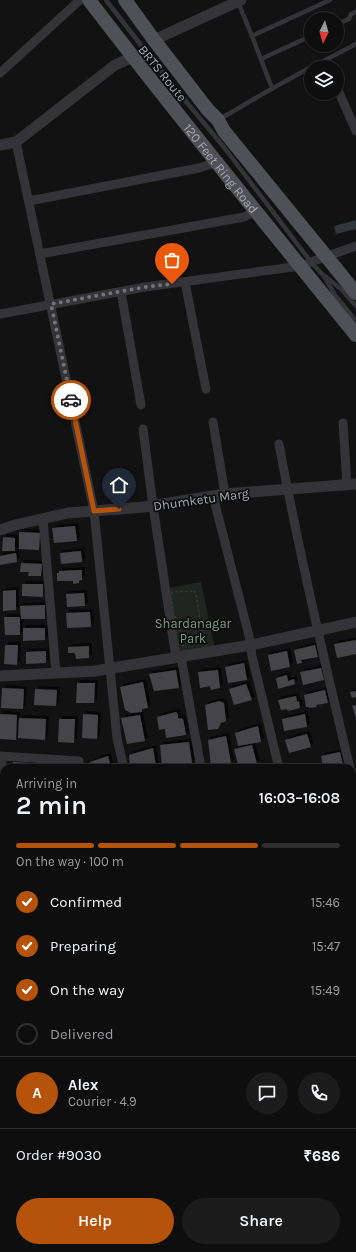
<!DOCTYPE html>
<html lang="en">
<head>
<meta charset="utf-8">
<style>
	body { margin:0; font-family:Karla,sans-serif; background:#1c1c1c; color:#f1f3f6; height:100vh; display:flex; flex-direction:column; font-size:15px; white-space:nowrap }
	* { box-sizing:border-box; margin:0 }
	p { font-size:13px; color:#9b9c9e }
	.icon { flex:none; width:22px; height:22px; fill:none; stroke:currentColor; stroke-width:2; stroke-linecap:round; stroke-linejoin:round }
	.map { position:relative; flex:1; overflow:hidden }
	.side { position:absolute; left:0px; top:764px; width:356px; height:488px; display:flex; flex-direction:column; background:#0e0e0e; border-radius:12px 12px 0 0; box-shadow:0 1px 3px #0004,0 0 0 1px #2e2e2e }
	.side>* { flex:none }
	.needle { width:26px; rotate:185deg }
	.buttons { position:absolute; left:304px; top:12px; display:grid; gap:8px }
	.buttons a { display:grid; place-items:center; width:40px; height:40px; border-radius:50%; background:#0e0e0e; box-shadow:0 1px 3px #0004,0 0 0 1px #2e2e2e; font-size:20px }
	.pin { position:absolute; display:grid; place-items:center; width:34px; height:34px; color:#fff; margin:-41px -17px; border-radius:50% 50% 50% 0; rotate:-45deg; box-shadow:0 0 4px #0007 }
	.pin .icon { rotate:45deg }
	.courier { position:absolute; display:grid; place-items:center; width:40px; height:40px; margin:-20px; border:3px solid #b45309; border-radius:50%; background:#fff; color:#222; box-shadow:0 1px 5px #0007 }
	.headline em { font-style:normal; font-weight:600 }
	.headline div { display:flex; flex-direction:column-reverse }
	.headline { display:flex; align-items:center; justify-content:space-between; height:68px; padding:0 16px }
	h1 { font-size:26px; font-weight:600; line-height:30px }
	.bar { display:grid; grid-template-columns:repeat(4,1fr); gap:6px 4px; align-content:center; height:48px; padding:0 16px }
	.bar i { height:5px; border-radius:3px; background:#2e2e2e }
	.bar .current { background:#b45309 }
	.bar p { grid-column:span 4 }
	.line { display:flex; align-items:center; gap:10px; padding:0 16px; border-top:1px solid #2e2e2e }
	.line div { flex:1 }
	.round { display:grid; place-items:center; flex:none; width:42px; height:42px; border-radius:21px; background:#1c1c1c }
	ol { padding:0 16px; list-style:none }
	li { display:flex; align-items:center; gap:12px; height:44px }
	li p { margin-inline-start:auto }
	li .icon { padding:4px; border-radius:50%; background:#b45309; color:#fff; stroke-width:4 }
	li:last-child { color:#9b9c9e }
	li i { width:22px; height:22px; border:2px solid #2e2e2e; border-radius:50% }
	.primary-button { display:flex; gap:8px; margin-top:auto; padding:8px 16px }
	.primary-button a { flex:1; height:46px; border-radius:24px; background:#b45309; color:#fff; font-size:16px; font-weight:600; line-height:46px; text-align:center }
	.primary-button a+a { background:#1c1c1c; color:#f1f3f6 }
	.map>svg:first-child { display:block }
	.built { fill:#1e1e20 }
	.green { fill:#1f2620 }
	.water { fill:#2f363c }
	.building { fill:#444548; filter:url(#shadow) }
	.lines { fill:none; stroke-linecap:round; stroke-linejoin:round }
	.path { stroke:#3a3b3f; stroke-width:1.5; stroke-dasharray:2 3; stroke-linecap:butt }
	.service { stroke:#343438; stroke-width:4.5 }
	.minor { stroke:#343438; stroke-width:9 }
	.tertiary { stroke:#343438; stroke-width:11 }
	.primary { stroke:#505157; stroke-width:14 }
	.rail { stroke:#4d4e53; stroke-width:3; stroke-dasharray:5 4; stroke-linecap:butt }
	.done { stroke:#72747a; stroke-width:4; stroke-dasharray:0 7.2 }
	.route { stroke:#b45309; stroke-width:5 }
	.labels { text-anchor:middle; stroke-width:3.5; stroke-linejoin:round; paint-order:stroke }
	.street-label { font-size:13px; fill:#a5a9b2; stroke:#0d0d0e }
	.park-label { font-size:13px; fill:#7e9b81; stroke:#0d0d0e }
</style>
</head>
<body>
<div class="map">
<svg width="356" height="1252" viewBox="0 0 356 1252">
	<defs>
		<filter id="shadow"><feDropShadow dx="3" dy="-3" stdDeviation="0" flood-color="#0009"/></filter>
	</defs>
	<rect width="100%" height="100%" fill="#121213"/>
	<polygon class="built" points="352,1062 356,1065 356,1128 352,1129"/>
	<g class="green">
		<polygon points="201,582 215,649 180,655 168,588"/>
		<rect x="0" y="915" width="4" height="107"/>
	</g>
	<polygon class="water" points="356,220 356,229 336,234 334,226"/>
	<g class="building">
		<polygon points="75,526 77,541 54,543 52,528"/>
		<polygon points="19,532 40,533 39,550 19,549"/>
		<polygon points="3,537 15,538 15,551 2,551"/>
		<polygon points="81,551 82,562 61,564 60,553"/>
		<polygon points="16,553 17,562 0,565 0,556"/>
		<polygon points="21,563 42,564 41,576 28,576 29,572 20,572"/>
		<polygon points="82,570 82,580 79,581 79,583 73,584 73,581 57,581 57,573 59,573 59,571"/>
		<polygon points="22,584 43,584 43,597 22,596"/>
		<polygon points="16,590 16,610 3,611 3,591"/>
		<polygon points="84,593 85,606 67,607 66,594"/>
		<polygon points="45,605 45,619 21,619 20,606"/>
		<polygon points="90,612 91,627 67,628 66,613"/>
		<polygon points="4,617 20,617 20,635 5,635"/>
		<polygon points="23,628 45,628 45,640 23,641"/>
		<polygon points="356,640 356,654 337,658 334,644"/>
		<polygon points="5,645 18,645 17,665 4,664"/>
		<polygon points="315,645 318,657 301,660 302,663 297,664 294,650"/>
		<polygon points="89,646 89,658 76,659 75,653 68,653 68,647"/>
		<polygon points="46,651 46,663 26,664 26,652"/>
		<polygon points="287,651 290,667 271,671 268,655"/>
		<polygon points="244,663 247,680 228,683 225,667"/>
		<polygon points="321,668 324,680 303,685 300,672"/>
		<polygon points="176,670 179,688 154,691 149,674"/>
		<polygon points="218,670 220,688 211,690 210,686 200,688 198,672"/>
		<polygon points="287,675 288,681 294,679 295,684 278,689 276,678"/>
		<polygon points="143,682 148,708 142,709 142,712 131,713 125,710 120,687"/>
		<polygon points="77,683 95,683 94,703 76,703"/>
		<polygon points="246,684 252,700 234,705 229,689"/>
		<polygon points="2,688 24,689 23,709 1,708"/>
		<polygon points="35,689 57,690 56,706 34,705"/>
		<polygon points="325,690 328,703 316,705 317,707 309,708 309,707 306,707 304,695"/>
		<polygon points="356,691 356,697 352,698 350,692"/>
		<polygon points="296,696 297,702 299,701 300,708 288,711 287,709 281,710 278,700"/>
		<polygon points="219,701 224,703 226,721 221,723 218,729 208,730 205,705"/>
		<polygon points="356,705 356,718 352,706"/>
		<polygon points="176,712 178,714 178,718 183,719 186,735 166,738 165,729 159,730 157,717"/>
		<polygon points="0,714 17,715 16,740 0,739"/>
		<polygon points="83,714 98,715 97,739 82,738"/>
		<polygon points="305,714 307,727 284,731 282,719"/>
		<polygon points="140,715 145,741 127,744 121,718"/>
		<polygon points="19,718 46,719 45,740 18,738"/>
		<polygon points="59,719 75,719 74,743 58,742"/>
		<polygon points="258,726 261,742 238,746 235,733"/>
		<polygon points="307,734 311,747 289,753 285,740"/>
		<polygon points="226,736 231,763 211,766 208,740"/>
		<polygon points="189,742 192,763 178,767 175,764 162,767 160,745"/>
		<polygon points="252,745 257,764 239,768 234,749"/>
		<polygon points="153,748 156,767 130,768 129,755"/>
		<polygon points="340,752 343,765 331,768 323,768 321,756"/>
		<polygon points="108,756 111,768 92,768 90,762"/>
		<polygon points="13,762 30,763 30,768 13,768"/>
		<rect x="61" y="764" width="17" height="4"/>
		<polygon points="356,862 356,876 352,878 352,864"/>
		<polygon points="356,887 356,899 352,888"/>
		<polygon points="0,1019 4,1019 4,1035 0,1034"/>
		<polygon points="352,1032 356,1035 355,1050 352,1050"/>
		<polygon points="0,1082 4,1083 4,1099 0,1098"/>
		<polygon points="356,1131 356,1162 352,1164 352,1132"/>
		<polygon points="0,1158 4,1159 4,1185 0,1185"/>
		<rect x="0" y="1191" width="4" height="15"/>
		<rect x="0" y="1214" width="4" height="16"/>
		<polygon points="298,1248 315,1248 315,1251 298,1252"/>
		<polygon points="331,1248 347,1248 348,1250 332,1252"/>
	</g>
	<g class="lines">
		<g class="path">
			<polygon points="194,591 196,593 201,627 206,646 205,648 184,651 178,620 174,615 171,598 172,592"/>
			<polyline points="0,955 4,957"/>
			<polyline points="0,983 4,983"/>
			<polyline points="0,1014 4,1014"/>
		</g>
		<g class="service">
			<polyline points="106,0 168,80 223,146 311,262 324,276 335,295 356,321"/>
			<polyline points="238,2 252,36 272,88"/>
			<polyline points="337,24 349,19 351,14 356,12"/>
			<polyline points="252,36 330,0"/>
			<polyline points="261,59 311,36"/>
			<polyline points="312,67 356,44"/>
			<polyline points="220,119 266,92 311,67"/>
			<polyline points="326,277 341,289 356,306"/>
		</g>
		<g class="minor">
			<polyline points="0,73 80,0"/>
			<polyline points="337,88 356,131"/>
			<polyline points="16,142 94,511 117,738 124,768"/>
			<polyline points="29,201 199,168 217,162"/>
			<polyline points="40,254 244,217 256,211"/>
			<polyline points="185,282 206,389"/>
			<polyline points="121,292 141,405"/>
			<polyline points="0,314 145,287 293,267 300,267 311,262 356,246"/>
			<polyline points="213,422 225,494"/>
			<polyline points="343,423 347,485"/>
			<polyline points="143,429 153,506 176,658"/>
			<path d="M279,444C299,553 324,660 350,768"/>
			<polyline points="213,496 249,636 252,656 279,768"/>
			<polyline points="43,519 56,673"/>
			<polyline points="181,657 201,768"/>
			<polyline points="0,756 79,761"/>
			<polyline points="352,776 356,792"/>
			<polyline points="0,808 2,756"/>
			<polyline points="0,847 4,847"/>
			<polyline points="352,906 356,916"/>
			<polyline points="0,1052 4,1052"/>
			<polyline points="352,1191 356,1190"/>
			<polyline points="0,1242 4,1241"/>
			<polyline points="143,1252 157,1248"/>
		</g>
		<g class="tertiary">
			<polyline points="154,40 241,0"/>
			<polyline points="0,145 16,142 115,65 133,57"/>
			<polyline points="0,530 15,525 68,513 144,507 225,494 356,484"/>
			<polyline points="0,676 95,671 251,645 356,622"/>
			<polyline points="352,832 356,830"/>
			<polyline points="0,907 4,907"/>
			<polyline points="352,963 356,961"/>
			<polyline points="352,1015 356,1018"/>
			<polyline points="352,1138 356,1137"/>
			<polyline points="0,1144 4,1144"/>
		</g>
		<g class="primary">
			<path id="s1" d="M89,0C176,114 266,224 356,335"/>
			<polyline points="125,0 154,40 208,110 218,120 224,131 356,293"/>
		</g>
		<g class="rail">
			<polyline points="352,1146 356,1145"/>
			<polyline points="352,1154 356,1153"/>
			<polyline points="352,1173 356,1172"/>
			<polyline points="0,1252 13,1248"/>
			<polyline points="24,1252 36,1248"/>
			<polyline points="83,1252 96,1248"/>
		</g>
	</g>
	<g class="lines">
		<polyline class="done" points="71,400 51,304 145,287 172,284"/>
		<polyline class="route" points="71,400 94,511 119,509"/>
	</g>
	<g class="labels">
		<g class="street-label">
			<text transform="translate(163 73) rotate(51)" y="5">BRTS Route</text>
			<text dy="5" stroke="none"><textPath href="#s1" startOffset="214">120 Feet Ring Road</textPath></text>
			<text transform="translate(201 499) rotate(-8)" y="5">Dhumketu Marg</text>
		</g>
		<g class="park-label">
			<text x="193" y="628">Shardanagar<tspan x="193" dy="15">Park</tspan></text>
		</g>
	</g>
</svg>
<div class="buttons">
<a><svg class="needle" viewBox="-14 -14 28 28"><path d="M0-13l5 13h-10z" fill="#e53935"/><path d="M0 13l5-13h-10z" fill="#9b9c9e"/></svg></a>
<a><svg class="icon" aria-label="layers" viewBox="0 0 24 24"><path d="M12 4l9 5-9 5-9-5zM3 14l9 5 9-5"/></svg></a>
</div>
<div class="pin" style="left:172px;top:284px;background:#ea580c"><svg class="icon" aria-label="bag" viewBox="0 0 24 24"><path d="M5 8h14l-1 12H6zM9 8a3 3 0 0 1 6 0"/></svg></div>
<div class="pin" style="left:119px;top:509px;background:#1f2937"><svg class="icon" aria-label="home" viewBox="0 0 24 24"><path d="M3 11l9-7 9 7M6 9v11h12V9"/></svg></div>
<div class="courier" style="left:71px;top:400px"><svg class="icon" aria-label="car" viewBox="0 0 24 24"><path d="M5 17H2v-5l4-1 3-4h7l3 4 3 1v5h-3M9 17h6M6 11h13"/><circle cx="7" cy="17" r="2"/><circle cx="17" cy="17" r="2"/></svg></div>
<section class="side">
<div class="headline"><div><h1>2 min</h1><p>Arriving in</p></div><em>16:03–16:08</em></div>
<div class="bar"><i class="current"></i><i class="current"></i><i class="current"></i><i></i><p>On the way · 100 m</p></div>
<ol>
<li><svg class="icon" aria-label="check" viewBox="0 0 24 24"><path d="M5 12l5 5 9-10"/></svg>Confirmed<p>15:46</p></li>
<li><svg class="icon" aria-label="check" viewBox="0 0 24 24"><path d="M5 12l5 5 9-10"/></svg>Preparing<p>15:47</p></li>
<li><svg class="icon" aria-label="check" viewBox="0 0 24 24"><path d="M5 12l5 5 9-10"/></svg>On the way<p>15:49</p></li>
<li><i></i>Delivered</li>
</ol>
<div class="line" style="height:72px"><b class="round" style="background:#b45309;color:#fff">A</b><div><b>Alex</b><p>Courier · 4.9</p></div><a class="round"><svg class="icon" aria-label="chat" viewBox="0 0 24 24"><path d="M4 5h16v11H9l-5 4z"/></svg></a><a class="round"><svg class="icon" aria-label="phone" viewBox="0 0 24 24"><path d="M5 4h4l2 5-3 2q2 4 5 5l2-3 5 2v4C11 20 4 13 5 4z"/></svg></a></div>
<div class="line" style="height:52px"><div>Order #9030</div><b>₹686</b></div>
<div class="primary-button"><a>Help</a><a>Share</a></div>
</section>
</div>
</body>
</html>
